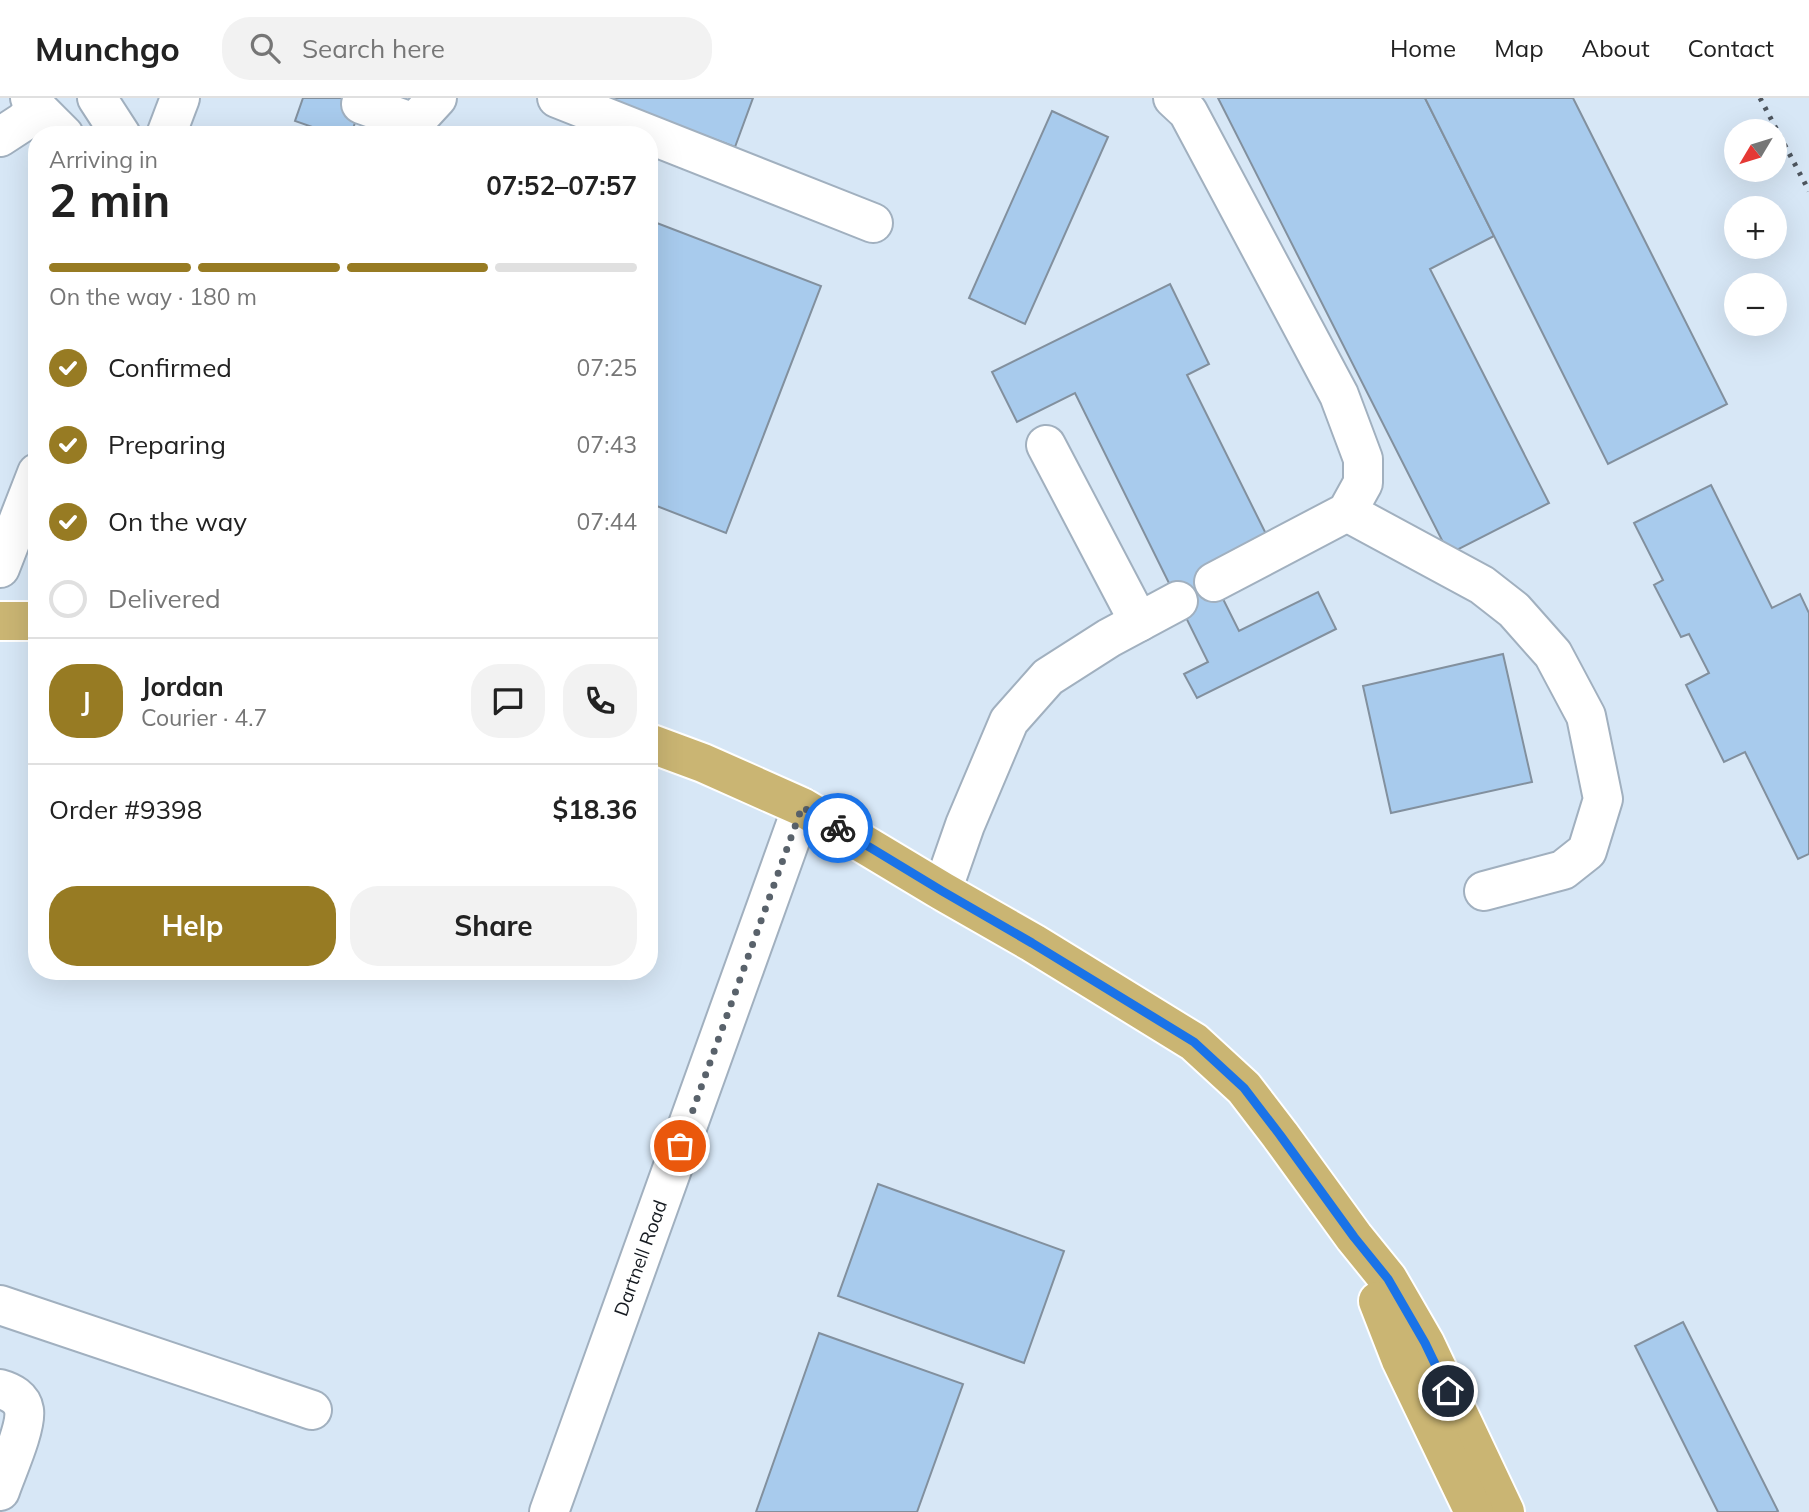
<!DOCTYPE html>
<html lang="en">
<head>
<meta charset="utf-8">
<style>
	body { margin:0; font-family:Mulish,sans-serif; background:#f2f2f2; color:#222; height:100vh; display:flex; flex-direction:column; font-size:26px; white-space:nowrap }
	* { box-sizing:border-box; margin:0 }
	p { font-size:23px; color:#767676 }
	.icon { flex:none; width:38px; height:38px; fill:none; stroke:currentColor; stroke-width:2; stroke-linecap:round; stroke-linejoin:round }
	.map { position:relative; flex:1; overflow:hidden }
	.details { position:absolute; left:28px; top:28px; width:630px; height:854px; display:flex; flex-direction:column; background:#fff; border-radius:28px; box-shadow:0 7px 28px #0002 }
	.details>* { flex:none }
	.needle { width:46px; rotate:232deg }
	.tools { position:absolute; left:1724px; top:21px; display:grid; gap:14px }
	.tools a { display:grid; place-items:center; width:63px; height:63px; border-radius:50%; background:#fff; box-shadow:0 7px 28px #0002; font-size:35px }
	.pin { position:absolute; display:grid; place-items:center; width:60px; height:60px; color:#fff; margin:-30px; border:4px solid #fff; border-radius:50%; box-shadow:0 2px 7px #0007 }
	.courier { position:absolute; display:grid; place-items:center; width:70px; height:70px; margin:-35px; border:5px solid #1a73e8; border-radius:50%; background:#fff; color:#222; box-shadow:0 2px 9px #0007 }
	.summary em { font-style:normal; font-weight:700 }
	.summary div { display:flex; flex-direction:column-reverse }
	.summary { display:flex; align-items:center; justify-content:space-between; height:119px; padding:0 21px }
	h1 { font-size:46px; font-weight:700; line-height:52px }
	.bar { display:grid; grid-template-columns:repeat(4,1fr); gap:10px 7px; align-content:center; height:84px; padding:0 21px }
	.bar i { height:9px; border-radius:5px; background:#e0e0e0 }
	.bar .on { background:#977b23 }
	.bar p { grid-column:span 4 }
	.line { display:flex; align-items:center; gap:18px; padding:0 21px; border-top:2px solid #e0e0e0 }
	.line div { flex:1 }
	.round { display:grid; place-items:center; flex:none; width:74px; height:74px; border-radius:28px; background:#f2f2f2 }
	ol { padding:0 21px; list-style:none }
	li { display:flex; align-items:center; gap:21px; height:77px }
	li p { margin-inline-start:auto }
	li .icon { padding:7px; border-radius:50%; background:#977b23; color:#fff; stroke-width:4 }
	li:last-child { color:#767676 }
	li i { width:38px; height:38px; border:4px solid #e0e0e0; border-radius:50% }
	.primary-button { display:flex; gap:14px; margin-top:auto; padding:14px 21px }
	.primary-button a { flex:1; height:80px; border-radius:28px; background:#977b23; color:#fff; font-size:28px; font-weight:700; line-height:80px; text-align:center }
	.primary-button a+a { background:#f2f2f2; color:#222 }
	header { display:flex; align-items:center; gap:42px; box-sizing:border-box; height:98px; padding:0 35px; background:#fff; border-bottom:2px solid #e0e0e0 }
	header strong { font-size:33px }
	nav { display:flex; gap:38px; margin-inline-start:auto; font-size:24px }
	.search { width:490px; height:63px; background:#f2f2f2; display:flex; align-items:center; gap:18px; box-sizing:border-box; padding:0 24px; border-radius:28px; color:#767676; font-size:26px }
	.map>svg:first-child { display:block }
	.building { fill:#a8cbed; stroke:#82909e; stroke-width:2 }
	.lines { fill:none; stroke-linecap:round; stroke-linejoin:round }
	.minor-casing { stroke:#a1b0bf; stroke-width:42 }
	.major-casing { stroke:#fff; stroke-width:42 }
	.minor { stroke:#fff; stroke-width:38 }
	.major { stroke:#cab573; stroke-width:38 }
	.rail { stroke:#4e565f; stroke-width:5; stroke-dasharray:3.5 7; stroke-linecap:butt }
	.done { stroke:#59626b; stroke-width:7; stroke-dasharray:0 12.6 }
	.route { stroke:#1a73e8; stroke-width:9 }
	.labels { text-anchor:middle; stroke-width:6; stroke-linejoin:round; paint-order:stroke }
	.street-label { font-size:19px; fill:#151a20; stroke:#e9f3fc }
</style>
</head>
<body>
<header>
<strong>Munchgo</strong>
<div class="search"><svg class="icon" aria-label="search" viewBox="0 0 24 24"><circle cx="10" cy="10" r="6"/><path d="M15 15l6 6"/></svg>Search here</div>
<nav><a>Home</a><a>Map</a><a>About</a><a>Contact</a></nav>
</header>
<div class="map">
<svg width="1809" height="1414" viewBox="0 0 1809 1414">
	<rect width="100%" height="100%" fill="#d7e7f6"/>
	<g class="building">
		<polygon points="303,0 363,0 351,37 335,37 295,23"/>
		<polygon points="605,0 753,0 735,49"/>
		<polygon points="1218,0 1425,0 1494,138 1430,171 1549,405 1449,456"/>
		<polygon points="1425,0 1573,0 1727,306 1608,366"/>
		<polygon points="1052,13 1108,39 1025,226 969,200"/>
		<polygon points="649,122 821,188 726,435 649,405"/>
		<polygon points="1170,186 1209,266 1187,277 1273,450 1212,479 1239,533 1318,494 1336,531 1197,600 1184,576 1208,564 1075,295 1017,324 992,274"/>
		<polygon points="1711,387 1772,510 1800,496 1809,515 1809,756 1798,761 1745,654 1724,664 1686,587 1709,575 1689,536 1681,539 1654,487 1663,482 1634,425"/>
		<polygon points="1503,556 1532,684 1391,715 1363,588"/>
		<polygon points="878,1086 1064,1153 1024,1265 838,1198"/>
		<polygon points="1683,1224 1778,1413 1776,1414 1718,1414 1635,1248"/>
		<polygon points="819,1235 963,1286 917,1414 756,1414"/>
	</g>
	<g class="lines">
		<g class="minor-casing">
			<g id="minor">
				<polyline points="97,0 121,37"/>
				<polyline points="557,0 873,125"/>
				<polyline points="1173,0 1188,14 1339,297 1363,361 1363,385 1347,414 1214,484"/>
				<polyline points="361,6 414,25 410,37"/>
				<polyline points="37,10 64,37"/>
				<polyline points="414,25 437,0"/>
				<polyline points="166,37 180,0"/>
				<polyline points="0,39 23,24 37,10 30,0"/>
				<polyline points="1046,347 1139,524"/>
				<polyline points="1347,414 1482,487 1514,512 1553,556 1586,618 1603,701 1587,753 1563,772 1484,793"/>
				<polyline points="0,470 37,375"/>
				<polyline points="942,793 965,727 1009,623 1048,579 1109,540 1178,503"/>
				<polyline points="0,1207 312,1312"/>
				<path d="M0,1291C11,1294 22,1300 24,1312C27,1329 6,1375 0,1393"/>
				<path id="s1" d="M549,1414L802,709"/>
			</g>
		</g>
		<g class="major-casing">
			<g id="major">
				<polyline points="0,523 37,523"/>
				<polyline points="649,645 703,665 802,709 942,793 1033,845 1194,944 1244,990 1280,1037 1354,1139 1388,1181 1425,1245 1505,1414"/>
				<polyline points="1378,1203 1401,1262 1474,1414"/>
			</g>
		</g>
		<use href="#minor" class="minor"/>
		<use href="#major" class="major"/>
		<polyline class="rail" points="1760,0 1809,93"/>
	</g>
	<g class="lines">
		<polyline class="done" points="680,1048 802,709 838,730"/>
		<polyline class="route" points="838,730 942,793 1032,845 1194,944 1244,990 1280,1037 1354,1139 1388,1181 1425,1245 1448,1293"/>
	</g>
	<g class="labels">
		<g class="street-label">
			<text dy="7" stroke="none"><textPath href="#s1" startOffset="270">Dartnell Road</textPath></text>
		</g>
	</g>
</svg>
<div class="tools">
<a><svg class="needle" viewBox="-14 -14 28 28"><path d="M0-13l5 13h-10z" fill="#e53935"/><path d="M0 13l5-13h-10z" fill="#767676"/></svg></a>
<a>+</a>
<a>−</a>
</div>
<div class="pin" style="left:680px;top:1048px;background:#ea580c"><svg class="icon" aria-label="bag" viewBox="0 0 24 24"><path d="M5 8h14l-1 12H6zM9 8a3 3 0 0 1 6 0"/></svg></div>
<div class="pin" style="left:1448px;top:1293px;background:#1f2937"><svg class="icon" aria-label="home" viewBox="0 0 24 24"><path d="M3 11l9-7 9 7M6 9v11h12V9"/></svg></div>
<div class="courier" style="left:838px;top:730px"><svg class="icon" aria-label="bike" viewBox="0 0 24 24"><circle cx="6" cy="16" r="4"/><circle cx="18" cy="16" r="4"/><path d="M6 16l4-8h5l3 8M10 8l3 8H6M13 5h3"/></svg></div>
<section class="details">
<div class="summary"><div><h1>2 min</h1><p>Arriving in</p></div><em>07:52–07:57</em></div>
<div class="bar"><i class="on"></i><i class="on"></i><i class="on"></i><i></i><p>On the way · 180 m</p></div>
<ol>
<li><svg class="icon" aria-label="check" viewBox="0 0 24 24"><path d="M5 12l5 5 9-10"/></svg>Confirmed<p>07:25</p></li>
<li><svg class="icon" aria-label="check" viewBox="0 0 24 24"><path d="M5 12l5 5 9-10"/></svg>Preparing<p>07:43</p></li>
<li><svg class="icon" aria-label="check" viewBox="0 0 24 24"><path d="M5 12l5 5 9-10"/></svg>On the way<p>07:44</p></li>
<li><i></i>Delivered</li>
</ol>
<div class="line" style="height:126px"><b class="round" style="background:#977b23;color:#fff">J</b><div><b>Jordan</b><p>Courier · 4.7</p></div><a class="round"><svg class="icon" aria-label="chat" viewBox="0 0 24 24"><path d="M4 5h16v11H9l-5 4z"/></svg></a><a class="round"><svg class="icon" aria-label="phone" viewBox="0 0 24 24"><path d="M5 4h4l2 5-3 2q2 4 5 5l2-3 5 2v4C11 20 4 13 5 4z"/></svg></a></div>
<div class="line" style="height:91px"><div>Order #9398</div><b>$18.36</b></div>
<div class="primary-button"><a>Help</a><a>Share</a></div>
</section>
</div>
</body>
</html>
